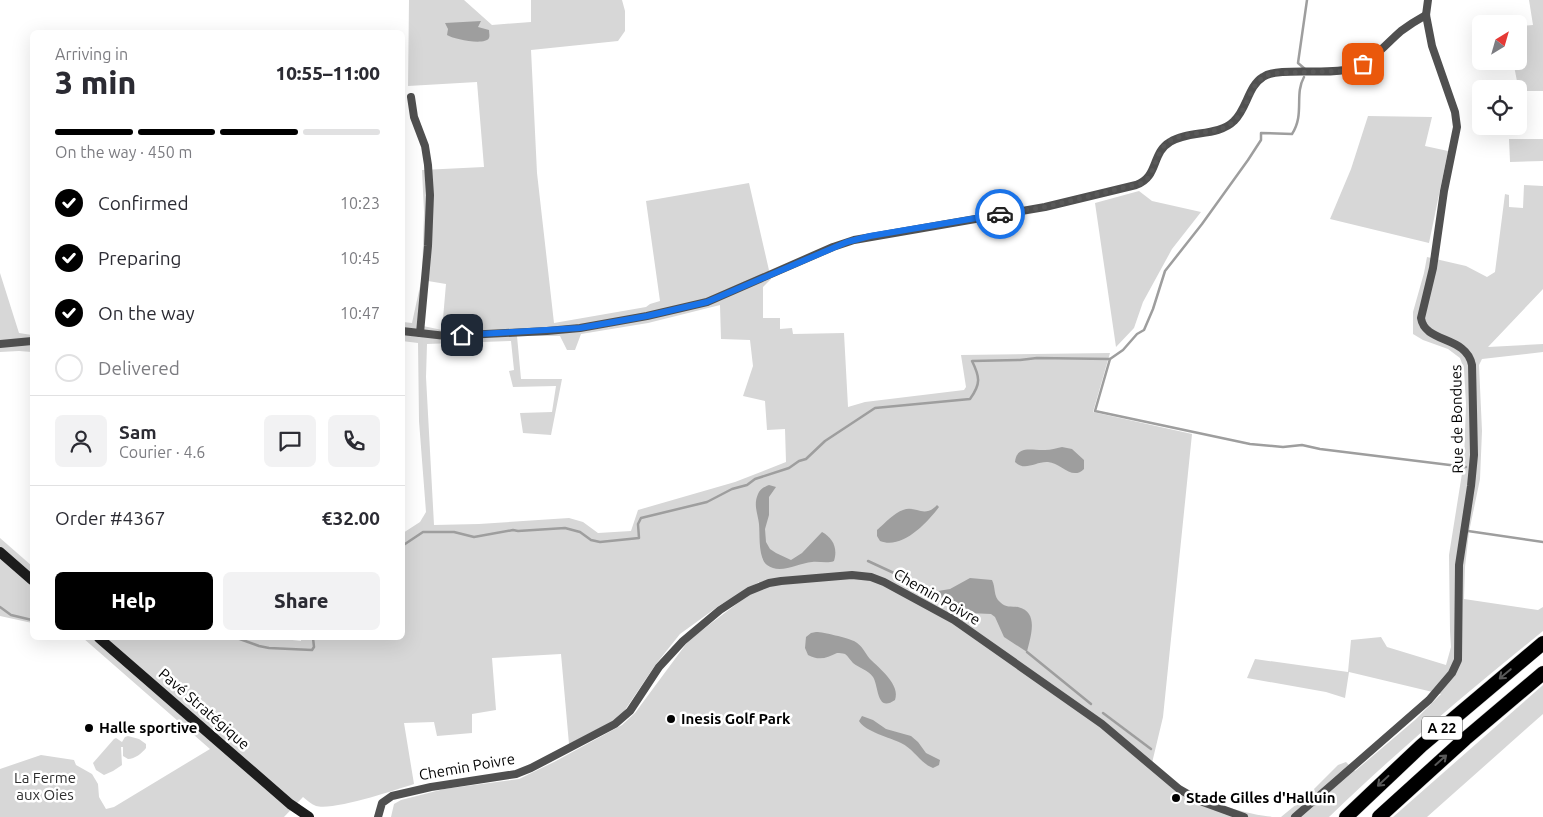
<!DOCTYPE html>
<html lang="en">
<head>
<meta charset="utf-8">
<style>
	body { margin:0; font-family:Ubuntu,sans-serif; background:#f2f2f3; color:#2b2b33; height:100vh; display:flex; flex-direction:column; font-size:19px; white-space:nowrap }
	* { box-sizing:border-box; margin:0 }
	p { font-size:16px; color:#7c7c81 }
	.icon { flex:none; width:28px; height:28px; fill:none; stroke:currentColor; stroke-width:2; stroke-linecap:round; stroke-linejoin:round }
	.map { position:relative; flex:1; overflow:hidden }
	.drawer { position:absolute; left:30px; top:30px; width:375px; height:610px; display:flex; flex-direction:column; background:#fff; border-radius:8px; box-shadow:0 5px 20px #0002 }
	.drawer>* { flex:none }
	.needle { width:32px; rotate:37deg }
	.buttons { position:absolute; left:1472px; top:15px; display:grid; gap:10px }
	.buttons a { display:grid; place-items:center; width:55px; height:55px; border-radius:8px; background:#fff; box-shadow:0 5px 20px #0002; font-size:25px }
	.pin { position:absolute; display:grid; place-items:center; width:42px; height:42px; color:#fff; margin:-21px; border-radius:10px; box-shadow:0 2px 8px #0006 }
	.courier { position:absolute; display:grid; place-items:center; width:50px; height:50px; margin:-25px; border:4px solid #1a73e8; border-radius:50%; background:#fff; color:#222; box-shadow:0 1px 6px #0007 }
	.summary em { font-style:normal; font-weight:800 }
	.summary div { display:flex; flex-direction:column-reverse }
	.summary { display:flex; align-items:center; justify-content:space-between; height:85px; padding:0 25px }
	h1 { font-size:32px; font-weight:800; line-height:38px }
	.bar { display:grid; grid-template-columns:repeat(4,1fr); gap:8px 5px; align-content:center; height:60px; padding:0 25px }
	.bar i { height:6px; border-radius:4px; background:#e1e1e2 }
	.bar .active { background:#000 }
	.bar p { grid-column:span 4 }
	.line { display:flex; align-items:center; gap:12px; padding:0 25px; border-top:1px solid #e1e1e2 }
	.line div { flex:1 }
	.round { display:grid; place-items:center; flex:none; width:52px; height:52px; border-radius:8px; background:#f2f2f3 }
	ol { padding:0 25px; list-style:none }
	li { display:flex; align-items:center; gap:15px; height:55px }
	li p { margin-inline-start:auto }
	li .icon { padding:5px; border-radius:50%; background:#000; color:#fff; stroke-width:4 }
	li:last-child { color:#7c7c81 }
	li i { width:28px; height:28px; border:2px solid #e1e1e2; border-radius:50% }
	.cta { display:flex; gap:10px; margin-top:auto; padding:10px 25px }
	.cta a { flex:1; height:58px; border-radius:8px; background:#000; color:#fff; font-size:20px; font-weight:800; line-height:58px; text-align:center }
	.cta a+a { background:#f2f2f3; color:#2b2b33 }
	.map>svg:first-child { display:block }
	.green { fill:#d7d7d7; fill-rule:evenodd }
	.water { fill:#9e9e9e }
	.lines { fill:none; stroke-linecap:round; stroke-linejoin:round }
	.stream { stroke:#9e9e9e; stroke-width:2.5 }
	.highway-casing { stroke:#dbdbdb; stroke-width:15 }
	.street { stroke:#505050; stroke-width:8 }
	.secondary { stroke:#1d1d1d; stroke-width:10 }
	.highway { stroke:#000; stroke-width:14 }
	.oneway { stroke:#595959 }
	.done { stroke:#595959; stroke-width:5; stroke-dasharray:0 9 }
	.route { stroke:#1a73e8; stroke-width:6 }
	.poi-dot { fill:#000; stroke:#fff; stroke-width:2 }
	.labels { text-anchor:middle; stroke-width:5; stroke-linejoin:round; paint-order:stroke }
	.shield { fill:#fff; stroke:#4c4c4c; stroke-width:1 }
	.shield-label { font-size:14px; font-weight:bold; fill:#000 }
	.street-label { font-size:15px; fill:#000; stroke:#fff }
	.poi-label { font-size:15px; font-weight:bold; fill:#000; stroke:#fff; text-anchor:start }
	.park-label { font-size:15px; fill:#2e2e2e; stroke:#fff }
</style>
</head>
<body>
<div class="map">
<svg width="1543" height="817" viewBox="0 0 1543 817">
	<rect width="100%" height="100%" fill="#fff"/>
	<g class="green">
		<path d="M409,0H464L492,25L531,22V0H622L625,11V31L618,41L531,50L537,173L554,323L646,307L650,304L660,301L646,201L749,183L771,279L763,287V318H780V329L792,328L793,334L844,333L848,407L865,402L964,390L966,387L961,355L1110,353L1093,412L1192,434L1163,717L1152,763C1164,773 1176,783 1189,791C1209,803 1252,816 1275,817H391L394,804L401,800L444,789L519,779L554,762L622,725L635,713L689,640L759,587V582L720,605L680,634L656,664L623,713L615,720L569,744L561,654L492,658L496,710L472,714V733L437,736L434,722L404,723L414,784C395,790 333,811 316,806C311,804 307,800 303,797L284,817H0V769L41,755L74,760L76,765L92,774L98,784L99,797L106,809L114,807L210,749L83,638H275L301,641V638H402L403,533L420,522L426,512L419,421L418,343L402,341L403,322L412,323L422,277L424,212L422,170L484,167L477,82L408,86ZM428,281L446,284L442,330L423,326ZM720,305L721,339L750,340L753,366L743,396L765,401L767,430L785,429L786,462L735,482L638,510L631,531L598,533L583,522L569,518L479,524L434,525L426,377L427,344L511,341L514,370L509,371L513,387L556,386L552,412L520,413L523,433L551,435L562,379H521L517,336H560L567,350H575L581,334L648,323Z"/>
		<polygon points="1529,0 1543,0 1543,91 1519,91 1513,61 1519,61 1519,26 1533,25"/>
		<polygon points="1368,116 1432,117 1425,146 1448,151 1429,243 1330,219 1351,169"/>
		<polygon points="1509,139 1543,139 1543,161 1510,162"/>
		<path d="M1524,185L1543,186V289L1488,347L1543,344V352L1482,359L1479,365L1482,431L1480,479L1469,532L1465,567L1464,599L1538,610L1543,607V631C1469,691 1397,751 1329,817H1281L1310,793L1338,765L1346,762L1355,771L1415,720L1441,694L1349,672L1345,698L1326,692L1247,678L1255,659L1348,672L1351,640L1381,637L1387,647L1446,665L1451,647L1450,631L1449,555L1464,461L1466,404L1464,369L1460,358L1448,349L1423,340L1413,334V312L1424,273L1427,257L1466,266L1487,277L1495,272L1505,194L1509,195V207L1523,208Z"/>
		<polygon points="1139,191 1152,201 1201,212 1172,249 1143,302 1134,328 1116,347 1095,203"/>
		<polygon points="0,273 19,333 32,335 32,352 19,351 0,352"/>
		<polygon points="0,538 32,566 32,623 0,616"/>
		<polygon points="1543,685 1543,714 1427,817 1393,817"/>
		<path d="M128,736L139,739L146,744V748C142,753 135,759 128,759L123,756V747H121L122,765L113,771L104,775L96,770L93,763L114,739L116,738L122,742L125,737Z"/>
	</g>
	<g class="water">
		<path d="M481,21L478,27L489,30C489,33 490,36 489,38C485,46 453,39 447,35L448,29L445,23Z"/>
		<path d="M1062,447L1072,449L1084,460V469C1072,481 1061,463 1048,462C1036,461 1025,472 1015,462C1017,444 1033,451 1045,450C1051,450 1056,448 1062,447Z"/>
		<path d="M769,485L776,487L769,497V515L765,529L766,542L770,549L776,553L791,560L802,553L822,532C833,538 838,548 834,561C827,564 819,561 812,562C798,563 780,575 767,565C758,558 760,535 759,524C758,514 753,505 758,494C760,489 764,487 769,485Z"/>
		<path d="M937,505L939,507C927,523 902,550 880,541L877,536V530C884,524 895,512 903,510C916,505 924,519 937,505Z"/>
		<path d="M970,578L992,580C996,588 993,596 1000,602C1006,608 1011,606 1018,607C1040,612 1030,638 1027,652L1004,637L995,617L991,614L969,613L959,609L936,594L938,591L950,589Z"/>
		<path d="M816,632C824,632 847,638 854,641C862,645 865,653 870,659C879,668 901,685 895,700C876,713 879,686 873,677C868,670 859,668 853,663C850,660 848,656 845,654C842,653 840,653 837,653C827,658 819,661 808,655L805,648L806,637L811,633Z"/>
		<path d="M862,716L873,720L886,729L911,736L918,742L926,753L940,760L939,765L933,768C920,763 914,749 901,743C891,738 864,731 859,721Z"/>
	</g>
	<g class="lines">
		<g class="stream">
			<polyline points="1305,69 1298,63 1307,0"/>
			<polyline points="1110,359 1095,411 1250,444 1283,447 1302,445 1320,449 1466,467"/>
			<polyline points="1468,531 1543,542"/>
			<path d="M402,546L423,532H454L474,537L513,530L518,531L565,528L580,532L591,540L600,542L639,538L638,524L641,518L707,502L732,489L747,485L755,479L789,468L799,461L806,459L825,441L875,408L970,399C981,384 980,377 972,361L1020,360L1037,358L1110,359L1123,350L1137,334L1144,330L1153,309L1165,271L1202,224L1248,160L1261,140V133L1292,134C1305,114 1294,95 1304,77"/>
			<polyline points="868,561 937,593"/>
			<polyline points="0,607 11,615 32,620"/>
			<polyline points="237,638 259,646 269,648 312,650 314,647 313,638"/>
			<polyline points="1027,652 1091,704"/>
			<polyline points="1103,713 1151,749"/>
		</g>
		<g class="highway-casing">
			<g id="highway">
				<polyline points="1346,817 1421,746 1543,643"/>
				<polyline points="1379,817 1465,739 1543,673"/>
			</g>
		</g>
		<g class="street">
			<polyline points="411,97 414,117 425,146 428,165 430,195 428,246 420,333"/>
			<path d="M402,331L446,336L547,331L580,328L647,316L707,302L833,247L854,240L1045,207L1136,185C1159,177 1151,153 1170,142C1188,130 1218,137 1234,121C1247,109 1248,86 1263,77C1279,66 1330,76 1353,68C1372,62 1386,44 1401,31C1409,25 1417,20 1426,15"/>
			<polyline points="0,344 32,341"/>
			<polyline points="378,817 382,803 392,796 431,787 516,774 531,768 615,724 630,711 659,667 683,641 720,610 749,591 769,583 781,581 852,575 871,577 884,582 954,620 1102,724 1179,789 1200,801 1244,817"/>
			<path d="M1295,817L1429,700L1452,673L1458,660L1459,565L1471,486L1474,455L1472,365C1466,335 1425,344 1421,318L1433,268L1444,191L1457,127L1455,112L1432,46L1426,15L1428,0"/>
		</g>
		<g class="secondary">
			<polyline points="0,552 32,580"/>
			<polyline points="99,638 290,804 309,817"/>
		</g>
		<use href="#highway" class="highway"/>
	</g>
	<defs><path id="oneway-shaft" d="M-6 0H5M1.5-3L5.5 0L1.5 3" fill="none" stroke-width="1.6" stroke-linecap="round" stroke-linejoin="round" transform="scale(1.25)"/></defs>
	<g class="oneway">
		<use href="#oneway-shaft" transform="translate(1505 674) rotate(140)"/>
		<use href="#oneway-shaft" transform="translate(1441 760) rotate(-42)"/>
		<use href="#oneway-shaft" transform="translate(1383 781) rotate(137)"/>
	</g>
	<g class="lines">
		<path class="done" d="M1000,214L1045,207L1143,183C1157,172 1154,151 1170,141C1189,129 1219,137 1235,120C1252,103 1249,76 1276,73L1342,71L1363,64"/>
		<polyline class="route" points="462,335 580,328 647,316 707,302 847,242 870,236 1000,214"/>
	</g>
	<g class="poi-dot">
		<circle cx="671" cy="719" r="5"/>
		<circle cx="89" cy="728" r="5"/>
		<circle cx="1176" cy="798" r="5"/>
	</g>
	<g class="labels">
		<rect class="shield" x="1422" y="716.5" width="40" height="23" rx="4"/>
		<g class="shield-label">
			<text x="1442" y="733">A 22</text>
		</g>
		<g class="street-label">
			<text transform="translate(1457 419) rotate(-91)" y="5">Rue de Bondues</text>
			<text transform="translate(937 597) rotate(30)" y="5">Chemin Poivre</text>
			<text transform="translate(204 709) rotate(41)" y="5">Pavé Stratégique</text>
			<text transform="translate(467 767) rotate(-10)" y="5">Chemin Poivre</text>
		</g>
		<g class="poi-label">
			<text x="681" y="724">Inesis Golf Park</text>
			<text x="99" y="733">Halle sportive</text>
			<text x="1186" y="803">Stade Gilles d'Halluin</text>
		</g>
		<g class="park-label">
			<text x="45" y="783">La Ferme<tspan x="45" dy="17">aux Oies</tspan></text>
		</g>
	</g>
</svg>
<div class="buttons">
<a><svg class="needle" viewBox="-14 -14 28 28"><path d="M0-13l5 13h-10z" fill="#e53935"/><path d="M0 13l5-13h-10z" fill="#7c7c81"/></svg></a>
<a><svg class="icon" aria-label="locate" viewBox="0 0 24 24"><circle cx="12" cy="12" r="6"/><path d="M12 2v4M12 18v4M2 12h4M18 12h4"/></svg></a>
</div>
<div class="pin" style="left:1363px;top:64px;background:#ea580c"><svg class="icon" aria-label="bag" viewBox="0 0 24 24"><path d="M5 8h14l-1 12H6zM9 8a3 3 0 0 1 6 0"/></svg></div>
<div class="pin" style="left:462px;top:335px;background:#1f2937"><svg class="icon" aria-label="home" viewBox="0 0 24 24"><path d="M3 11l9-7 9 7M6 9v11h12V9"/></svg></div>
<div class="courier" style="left:1000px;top:214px"><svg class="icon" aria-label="car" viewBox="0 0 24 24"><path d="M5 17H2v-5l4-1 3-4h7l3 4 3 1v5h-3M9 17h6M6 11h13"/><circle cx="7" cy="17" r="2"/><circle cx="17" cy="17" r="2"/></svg></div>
<section class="drawer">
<div class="summary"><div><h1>3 min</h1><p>Arriving in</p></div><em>10:55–11:00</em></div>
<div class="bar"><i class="active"></i><i class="active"></i><i class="active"></i><i></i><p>On the way · 450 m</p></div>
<ol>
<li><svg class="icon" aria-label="check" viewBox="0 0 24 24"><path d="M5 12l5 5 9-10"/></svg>Confirmed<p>10:23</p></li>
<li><svg class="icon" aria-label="check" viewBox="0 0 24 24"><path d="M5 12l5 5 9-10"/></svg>Preparing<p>10:45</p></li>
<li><svg class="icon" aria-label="check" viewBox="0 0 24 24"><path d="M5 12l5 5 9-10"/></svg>On the way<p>10:47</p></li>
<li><i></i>Delivered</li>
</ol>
<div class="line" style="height:90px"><a class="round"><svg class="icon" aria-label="person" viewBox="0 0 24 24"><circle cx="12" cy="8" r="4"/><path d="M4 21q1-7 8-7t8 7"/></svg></a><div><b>Sam</b><p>Courier · 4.6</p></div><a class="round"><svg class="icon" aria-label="chat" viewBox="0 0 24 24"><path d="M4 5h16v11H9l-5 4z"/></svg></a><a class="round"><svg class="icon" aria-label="phone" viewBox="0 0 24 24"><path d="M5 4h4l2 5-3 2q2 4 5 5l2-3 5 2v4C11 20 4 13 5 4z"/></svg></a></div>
<div class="line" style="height:65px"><div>Order #4367</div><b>€32.00</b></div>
<div class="cta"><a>Help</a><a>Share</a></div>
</section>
</div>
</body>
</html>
